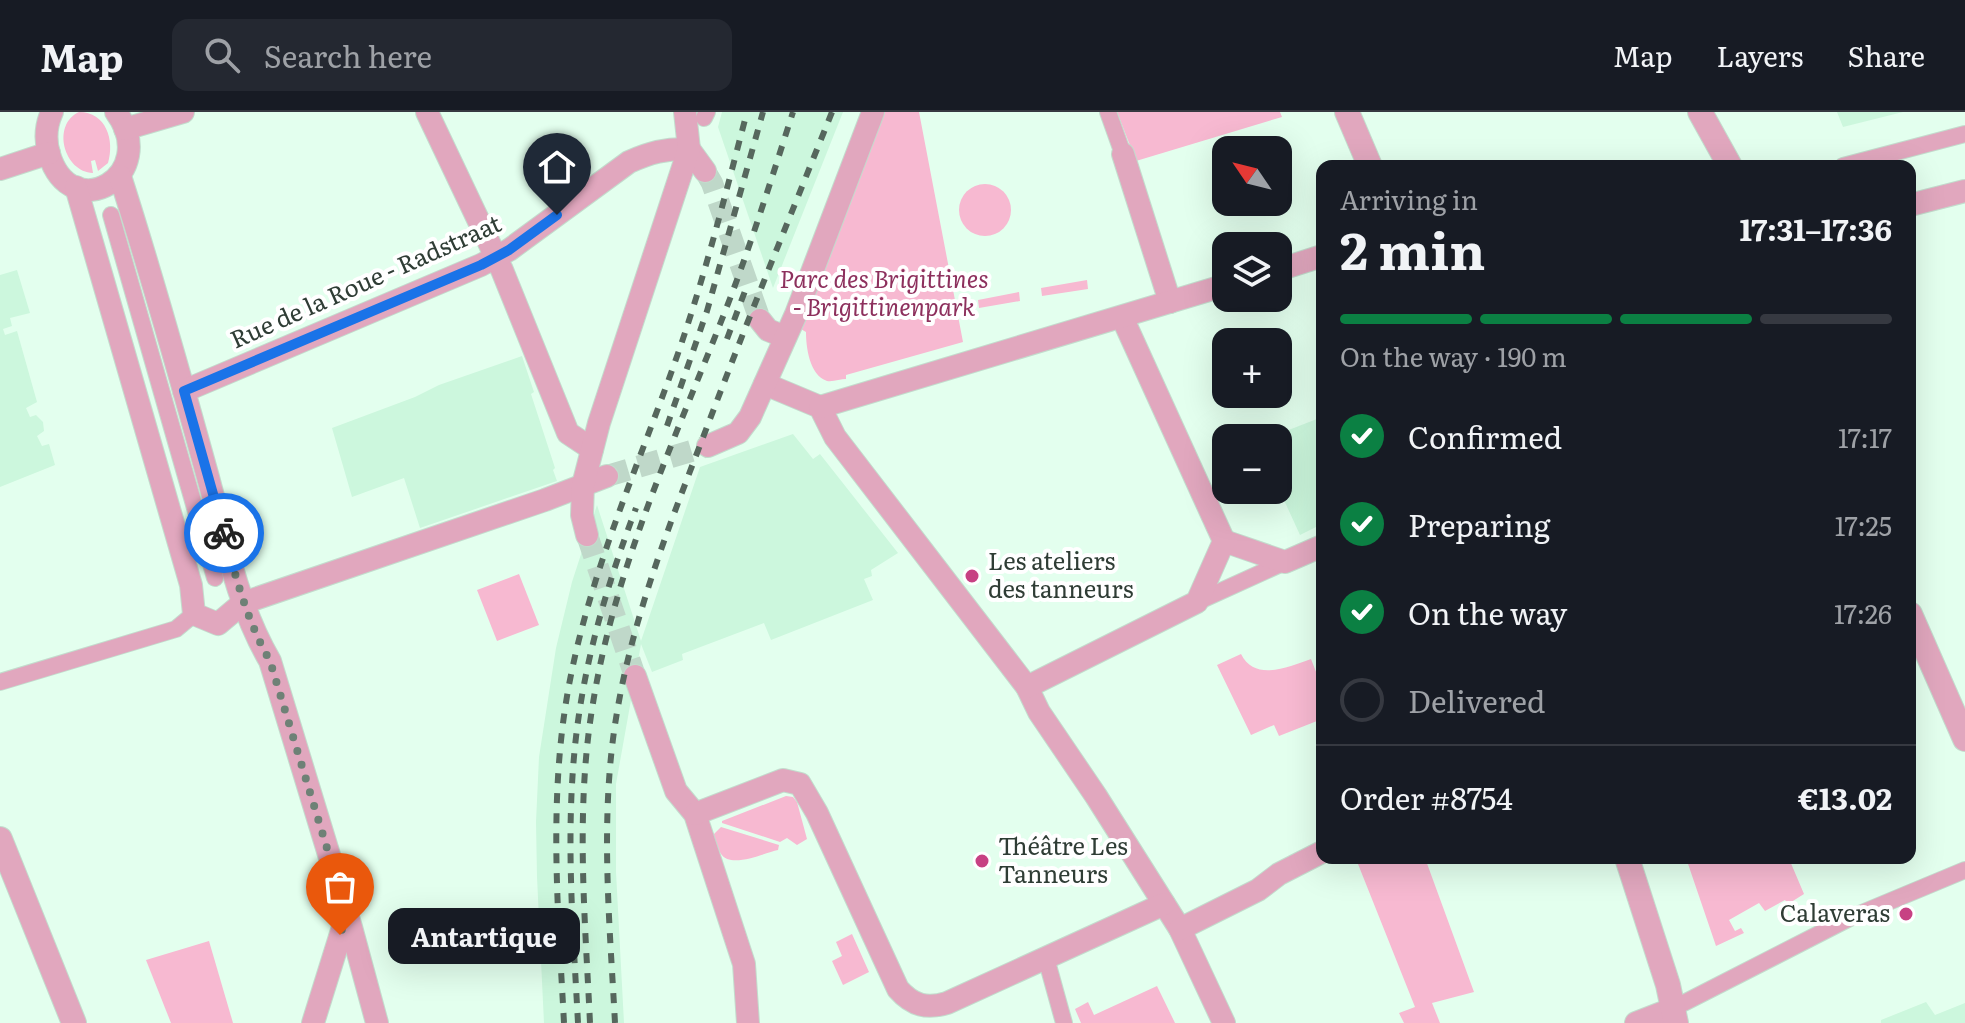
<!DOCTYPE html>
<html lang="en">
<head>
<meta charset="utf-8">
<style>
	body { margin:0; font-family:Literata,serif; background:#242831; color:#f1f3f6; height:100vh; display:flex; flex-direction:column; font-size:30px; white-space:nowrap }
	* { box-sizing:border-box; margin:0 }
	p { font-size:26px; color:#9ea1a6 }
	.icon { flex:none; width:44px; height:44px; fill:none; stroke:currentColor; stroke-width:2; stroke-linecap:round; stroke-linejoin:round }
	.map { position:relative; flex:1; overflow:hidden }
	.side { position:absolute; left:1316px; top:48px; width:600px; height:704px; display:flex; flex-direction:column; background:#171b24; border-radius:16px; box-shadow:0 8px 32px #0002 }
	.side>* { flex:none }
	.needle { width:52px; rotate:305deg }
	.fabs { position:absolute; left:1212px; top:24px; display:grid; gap:16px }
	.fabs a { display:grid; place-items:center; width:80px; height:80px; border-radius:16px; background:#171b24; box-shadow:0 8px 32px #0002; font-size:40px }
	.pin { position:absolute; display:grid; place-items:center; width:68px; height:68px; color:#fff; margin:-82px -34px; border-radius:50% 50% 50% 0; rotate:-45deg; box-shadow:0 0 8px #0007 }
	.pin .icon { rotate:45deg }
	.courier { position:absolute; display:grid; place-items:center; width:80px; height:80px; margin:-40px; border:6px solid #1a73e8; border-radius:50%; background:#fff; color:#222; box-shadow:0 2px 10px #0007 }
	.bubble { position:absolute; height:56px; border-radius:16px; background:#171b24; box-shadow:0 8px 32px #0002; font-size:26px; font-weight:700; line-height:56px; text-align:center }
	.headline em { font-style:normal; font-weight:700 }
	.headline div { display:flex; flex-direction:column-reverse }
	.headline { display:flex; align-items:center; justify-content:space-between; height:136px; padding:0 24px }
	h1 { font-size:52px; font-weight:700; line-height:60px }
	.bar { display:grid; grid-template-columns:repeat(4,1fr); gap:12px 8px; align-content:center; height:96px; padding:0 24px }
	.bar i { height:10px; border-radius:6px; background:#363941 }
	.bar .on { background:#0b8043 }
	.bar p { grid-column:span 4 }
	.line { display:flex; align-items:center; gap:20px; padding:0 24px; border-top:2px solid #363941 }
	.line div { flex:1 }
	ol { padding:0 24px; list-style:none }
	li { display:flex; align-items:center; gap:24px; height:88px }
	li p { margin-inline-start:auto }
	li .icon { padding:8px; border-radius:50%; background:#0b8043; color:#fff; stroke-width:4 }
	li:last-child { color:#9ea1a6 }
	li i { width:44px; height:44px; border:4px solid #363941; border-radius:50% }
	header { display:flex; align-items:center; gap:48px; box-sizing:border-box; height:112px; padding:0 40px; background:#171b24; border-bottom:2px solid #363941 }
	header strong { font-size:38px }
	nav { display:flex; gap:44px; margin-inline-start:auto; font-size:28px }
	.search { width:560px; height:72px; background:#242831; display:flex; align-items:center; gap:20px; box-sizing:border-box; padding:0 28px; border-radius:16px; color:#9ea1a6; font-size:30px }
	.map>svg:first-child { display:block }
	.built { fill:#ccf7dd }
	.green { fill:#f7b9d1 }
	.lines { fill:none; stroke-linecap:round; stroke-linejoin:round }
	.minor-tunnel { stroke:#bfd8c9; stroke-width:22; stroke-dasharray:22 11; stroke-linecap:butt }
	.pedestrian-casing { stroke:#c3dccd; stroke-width:18 }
	.minor-casing { stroke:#c3dccd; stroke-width:24 }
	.tertiary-casing { stroke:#c3dccd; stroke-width:26 }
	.pedestrian { stroke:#e1a7be; stroke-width:16 }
	.minor { stroke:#e1a7be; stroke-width:22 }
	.tertiary { stroke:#e1a7be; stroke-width:24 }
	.rail { stroke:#56675d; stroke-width:6; stroke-dasharray:10 10; stroke-linecap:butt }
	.done { stroke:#6e8176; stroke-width:8; stroke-dasharray:0 14.4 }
	.route { stroke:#1a73e8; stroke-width:10 }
	.poi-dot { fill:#c74183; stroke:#fff; stroke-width:3 }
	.labels { text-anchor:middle; stroke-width:8; stroke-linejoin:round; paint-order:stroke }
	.park-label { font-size:24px; font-style:italic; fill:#8d305d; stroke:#fff }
	.street-label { font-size:24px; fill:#2f3d35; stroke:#fff }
	.poi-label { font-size:24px; fill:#2f3d35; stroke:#fff; text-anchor:start }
</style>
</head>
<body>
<header>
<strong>Map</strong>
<div class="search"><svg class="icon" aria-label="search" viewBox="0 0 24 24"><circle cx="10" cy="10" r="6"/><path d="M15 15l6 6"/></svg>Search here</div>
<nav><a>Map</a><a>Layers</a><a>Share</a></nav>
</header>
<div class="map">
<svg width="1965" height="911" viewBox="0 0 1965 911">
	<rect width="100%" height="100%" fill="#e3ffee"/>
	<g class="built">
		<polygon points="722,0 843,0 773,176 718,15"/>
		<polygon points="1837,0 1903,0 1843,15"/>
		<polygon points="17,158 30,201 10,206 12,214 3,217 5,223 17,219 37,290 26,296 30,305 36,303 43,310 44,319 37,324 42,334 49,332 55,353 0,375 0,163"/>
		<polygon points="522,244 534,280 531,282 555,356 553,358 557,369 420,416 404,366 352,385 332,316 415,285 439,273"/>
		<polygon points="1322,305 1322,412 1300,423 1278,375 1278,326 1268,326"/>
		<polygon points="793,322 813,347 820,342 898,441 871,458 872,464 864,467 873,488 771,528 764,511 682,542 683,548 652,560 641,532 616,672 616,760 624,911 544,911 537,765 536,710 539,645 556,536 572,470 597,393 641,529 700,355"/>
		<polygon points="1926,890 1935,903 1965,891 1965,911 1881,911 1881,908"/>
	</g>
	<g class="green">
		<path d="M79,0C106,0 115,28 108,51L98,59L95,48L91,49L93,61C64,60 51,13 79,0Z"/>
		<path d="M879,0H919L963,230L846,263V267C841,267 833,270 827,269C809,263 806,234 806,220L799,216Z"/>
		<polygon points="1117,0 1280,0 1282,5 1136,49"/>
		<circle cx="985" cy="98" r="26"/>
		<polygon points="1087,168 1088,177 1042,184 1041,176"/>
		<polygon points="1019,180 1020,189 979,196 978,188"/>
		<polygon points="519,462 539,513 497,529 477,478"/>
		<path d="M1241,542C1255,570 1288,555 1311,547L1318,565L1322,564V607L1279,624L1274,613L1251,623L1217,553Z"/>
		<polygon points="786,684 793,685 797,690 807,727 797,733 787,726 780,730 722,711 722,709"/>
		<path d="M721,715L779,733L778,738C764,741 731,757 721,742C718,737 716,729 713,723Z"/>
		<polygon points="1358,746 1425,746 1474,880 1432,891 1440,911 1404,911 1399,901 1415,895 1356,747"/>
		<polygon points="1686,746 1797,746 1790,749 1804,782 1788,792 1785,788 1765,799 1759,791 1729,808 1735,819 1741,816 1744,821 1716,834"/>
		<polygon points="852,822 869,860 843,873 832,849 842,844 836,830"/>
		<polygon points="209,829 233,911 171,911 146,848"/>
		<polygon points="1157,874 1175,911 1081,911 1075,897 1088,890 1094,903"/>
	</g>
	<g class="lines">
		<g class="minor-tunnel">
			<polyline points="705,59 712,71 760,208"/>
			<polyline points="607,364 708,334"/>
			<polyline points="587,423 635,564"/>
		</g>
		<g class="pedestrian-casing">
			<g id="pedestrian">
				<polyline points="1108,0 1123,42"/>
				<polyline points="704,6 707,0"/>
				<polyline points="1843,54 1965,22"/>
				<polyline points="111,103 215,466"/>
				<polyline points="1197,490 1285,450"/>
				<polyline points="0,570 176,517 194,502"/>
				<polyline points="1046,846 1064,911"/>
				<polyline points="1672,897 1850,806 1965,758"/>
			</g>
		</g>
		<g class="minor-casing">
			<g id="minor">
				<path d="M52,0C46,13 45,28 49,42C71,116 162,63 116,0"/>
				<polyline points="427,0 502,158 568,321 592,337"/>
				<polyline points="125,17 183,0"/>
				<polyline points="689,37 705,59"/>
				<polyline points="1123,42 1170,190"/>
				<polyline points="0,57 49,41"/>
				<path d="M120,64C151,161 179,260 206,358C224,422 236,491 270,549L351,815L377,911"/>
				<polyline points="76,75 191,473 194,502 218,512 243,491 545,388 607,364"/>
				<polyline points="1910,93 1965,79"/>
				<polyline points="1278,158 1322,144"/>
				<polyline points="1122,205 1224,429"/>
				<polyline points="760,208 768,218 785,225"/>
				<polyline points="765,272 820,295 835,325 1027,575 1039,600 1096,684 1180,817 1224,911"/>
				<path d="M184,279L481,153L509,138L629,50C649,41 666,36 689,37"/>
				<polyline points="820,295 1226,173"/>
				<polyline points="708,334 738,321 750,305 796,202 873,0"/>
				<polyline points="587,423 582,403 583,373 599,311 689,37 685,0"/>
				<polyline points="1224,429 1285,450 1322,434"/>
				<polyline points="635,564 676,679 695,702 744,852 748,911"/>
				<polyline points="1027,575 1197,490 1224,429"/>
				<path d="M695,702L783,668L800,672L817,701L898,877C913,894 927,897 947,891L1164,792"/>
				<polyline points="1180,817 1258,778 1279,762 1322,740"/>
				<polyline points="313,911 347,802"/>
				<polyline points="1636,911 1672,897"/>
			</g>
		</g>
		<g class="tertiary-casing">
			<g id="tertiary">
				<polyline points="1347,0 1370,54"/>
				<polyline points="1700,0 1730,54"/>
				<polyline points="1910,502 1965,627"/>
				<polyline points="0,727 74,911"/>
				<polyline points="1627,746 1668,873 1676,911"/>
			</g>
		</g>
		<use href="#pedestrian" class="pedestrian"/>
		<use href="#minor" class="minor"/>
		<use href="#tertiary" class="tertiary"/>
		<g class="rail">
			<polyline points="727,227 748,171"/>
			<polyline points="667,314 707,199 763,0"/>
			<path d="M564,911C558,798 548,685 569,573C590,461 637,357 675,250C704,168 725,84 747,0"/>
			<path d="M578,911C573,816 565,720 576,625C585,546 608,470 636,396"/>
			<path d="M590,911C585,804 575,697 593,591C616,449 680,317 731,184C754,123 773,62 793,0"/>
			<path d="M615,911C610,817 601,721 613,627C627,518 668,417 707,315C747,209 790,105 832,0"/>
		</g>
	</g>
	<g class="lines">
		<path class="done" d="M224,421C236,466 247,509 270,549L347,802L340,823"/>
		<polyline class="route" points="224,421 184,279 481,153 509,138 557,103"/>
	</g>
	<g class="poi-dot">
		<circle cx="972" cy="464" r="8"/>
		<circle cx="982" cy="749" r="8"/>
		<circle cx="1906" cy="802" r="8"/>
	</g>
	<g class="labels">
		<g class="park-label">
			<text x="884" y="176">Parc des Brigittines<tspan x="884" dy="28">- Brigittinenpark</tspan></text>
		</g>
		<g class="street-label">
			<text transform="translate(366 170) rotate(-24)" y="8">Rue de la Roue - Radstraat</text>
		</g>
		<g class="poi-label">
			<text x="988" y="458">Les ateliers<tspan x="988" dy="28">des tanneurs</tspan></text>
			<text x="998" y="743">Théâtre Les<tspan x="998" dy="28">Tanneurs</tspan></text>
			<text x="1890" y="810" text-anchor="end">Calaveras</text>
		</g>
	</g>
</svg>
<div class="fabs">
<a><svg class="needle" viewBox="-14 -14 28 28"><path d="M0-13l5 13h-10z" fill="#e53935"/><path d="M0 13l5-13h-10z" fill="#9ea1a6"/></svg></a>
<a><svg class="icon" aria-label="layers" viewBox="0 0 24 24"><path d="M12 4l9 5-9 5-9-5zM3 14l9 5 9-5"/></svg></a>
<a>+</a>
<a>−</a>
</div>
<div class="pin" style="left:340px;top:823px;background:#ea580c"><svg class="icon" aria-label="bag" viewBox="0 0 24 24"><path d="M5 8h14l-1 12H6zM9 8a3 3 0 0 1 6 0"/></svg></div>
<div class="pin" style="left:557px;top:103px;background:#1f2937"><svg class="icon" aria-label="home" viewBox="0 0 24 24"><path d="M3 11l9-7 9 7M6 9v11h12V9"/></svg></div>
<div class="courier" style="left:224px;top:421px"><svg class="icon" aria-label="bike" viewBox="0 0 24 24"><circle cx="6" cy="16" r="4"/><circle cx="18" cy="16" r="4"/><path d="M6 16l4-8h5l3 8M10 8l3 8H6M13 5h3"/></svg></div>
<div class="bubble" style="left:388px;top:796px;width:192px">Antartique</div>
<section class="side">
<div class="headline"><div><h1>2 min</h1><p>Arriving in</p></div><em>17:31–17:36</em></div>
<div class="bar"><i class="on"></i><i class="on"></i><i class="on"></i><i></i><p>On the way · 190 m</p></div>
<ol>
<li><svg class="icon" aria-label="check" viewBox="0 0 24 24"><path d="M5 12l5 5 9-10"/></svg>Confirmed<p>17:17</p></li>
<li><svg class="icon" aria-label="check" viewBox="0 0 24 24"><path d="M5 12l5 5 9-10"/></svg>Preparing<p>17:25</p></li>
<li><svg class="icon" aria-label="check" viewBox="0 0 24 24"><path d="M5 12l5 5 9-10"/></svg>On the way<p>17:26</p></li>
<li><i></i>Delivered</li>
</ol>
<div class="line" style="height:104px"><div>Order #8754</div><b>€13.02</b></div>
</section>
</div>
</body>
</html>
